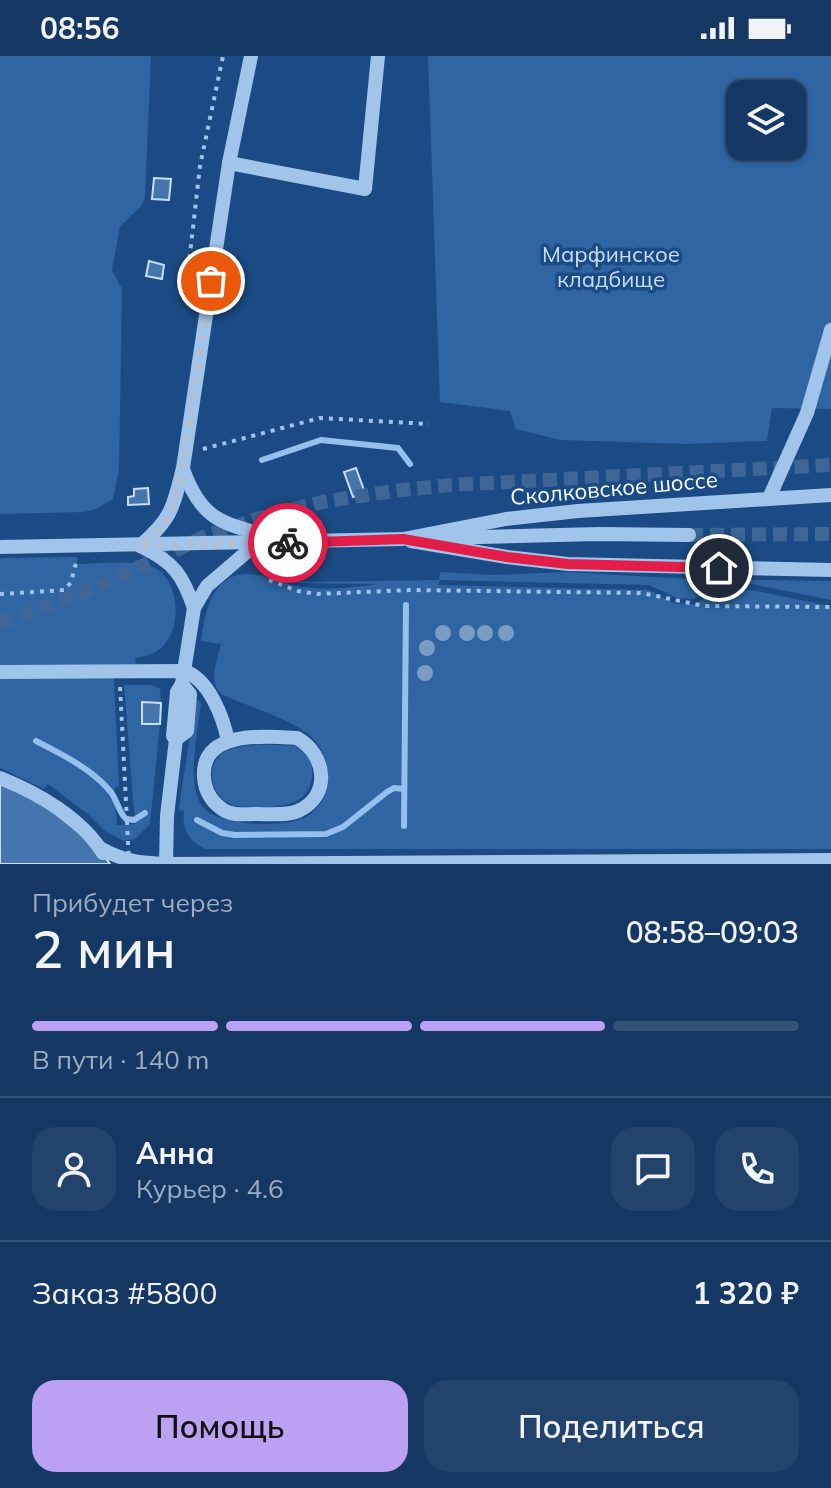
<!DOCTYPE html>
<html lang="ru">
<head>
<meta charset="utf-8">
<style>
	body { margin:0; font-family:Mulish,sans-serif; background:#21436c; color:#f1f3f6; height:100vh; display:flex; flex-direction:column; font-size:30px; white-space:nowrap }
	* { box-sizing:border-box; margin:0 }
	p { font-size:26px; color:#9dacbe }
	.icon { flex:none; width:44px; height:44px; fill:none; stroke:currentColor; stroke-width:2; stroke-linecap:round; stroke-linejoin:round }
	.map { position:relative; height:808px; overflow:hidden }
	.sheet { display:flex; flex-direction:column; background:#143863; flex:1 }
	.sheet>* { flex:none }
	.tools { position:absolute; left:726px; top:24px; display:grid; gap:16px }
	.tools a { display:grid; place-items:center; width:80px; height:80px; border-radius:16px; background:#143863; box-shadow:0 2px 6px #0004,0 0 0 2px #335278; font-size:40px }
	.pin { position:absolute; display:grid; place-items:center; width:68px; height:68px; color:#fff; margin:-34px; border:4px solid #fff; border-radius:50%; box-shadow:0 2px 8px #0007 }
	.courier { position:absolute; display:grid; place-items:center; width:80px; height:80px; margin:-40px; border:6px solid #e11d48; border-radius:50%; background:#fff; color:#222; box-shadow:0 2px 10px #0007 }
	.overview em { font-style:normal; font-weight:600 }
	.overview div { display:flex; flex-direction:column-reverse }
	.overview { display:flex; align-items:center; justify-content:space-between; height:136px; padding:0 32px }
	h1 { font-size:52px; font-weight:600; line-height:60px }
	.bar { display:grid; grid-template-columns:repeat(4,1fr); gap:12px 8px; align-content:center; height:96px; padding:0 32px }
	.bar i { height:10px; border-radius:6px; background:#335278 }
	.bar .active { background:#bca0f2 }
	.bar p { grid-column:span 4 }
	.line { display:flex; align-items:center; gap:20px; padding:0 32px; border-top:2px solid #335278 }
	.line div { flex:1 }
	.round { display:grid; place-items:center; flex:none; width:84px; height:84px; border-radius:24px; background:#21436c }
	.primary-button { display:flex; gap:16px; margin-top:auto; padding:16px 32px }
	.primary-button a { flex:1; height:92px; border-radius:24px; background:#bca0f2; color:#111; font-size:32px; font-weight:600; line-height:92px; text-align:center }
	.primary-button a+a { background:#21436c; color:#f1f3f6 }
	.status { display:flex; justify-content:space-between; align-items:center; height:56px; padding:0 40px; background:#143863; direction:ltr }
	.status svg { height:22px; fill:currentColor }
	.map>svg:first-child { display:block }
	.green { fill:#2e65a2; fill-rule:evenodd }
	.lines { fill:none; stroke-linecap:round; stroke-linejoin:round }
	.stream { stroke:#94c0ed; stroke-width:6 }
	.building { fill:#4475ad; stroke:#c6def8; stroke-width:2 }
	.minor-tunnel { stroke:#3d6696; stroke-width:14; stroke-dasharray:14 7; stroke-linecap:butt }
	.path { stroke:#a1c4eb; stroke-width:4; stroke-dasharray:4 6; stroke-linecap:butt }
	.minor { stroke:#a1c4eb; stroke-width:14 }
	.path-bridge { stroke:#a1c4eb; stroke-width:4; stroke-dasharray:4 6; stroke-linecap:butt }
	.tree { fill:#799cc4 }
	.done { stroke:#afc0d4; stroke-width:8; stroke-dasharray:0 14.4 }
	.route { stroke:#e11d48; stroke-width:10 }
	.labels { text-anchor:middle; stroke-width:7; stroke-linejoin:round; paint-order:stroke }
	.park-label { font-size:22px; fill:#c6def8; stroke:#1b4b84 }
	.street-label { font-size:22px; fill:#fff; stroke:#1b4b84 }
</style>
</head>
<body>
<div class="status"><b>08:56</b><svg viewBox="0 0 49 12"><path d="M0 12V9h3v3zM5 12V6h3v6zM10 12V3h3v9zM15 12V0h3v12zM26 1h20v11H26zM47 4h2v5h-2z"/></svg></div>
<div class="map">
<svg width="831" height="808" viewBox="0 0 831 808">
	<rect width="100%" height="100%" fill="#1b4b84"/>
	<g class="green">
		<polygon points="0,0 151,0 145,141 142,149 120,171 112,214 122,233 119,413 113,443 96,453 84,456 0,458"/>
		<path d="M428,0H831V353L772,352L767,385L687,388L560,384L516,373L510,355L440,346ZM740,38H792V90H740Z"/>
		<path d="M77,501V508C95,508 138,503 153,511C180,524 182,569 164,589C156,598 146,600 135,602L136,609L0,610V502Z"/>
		<path d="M440,516L494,519L567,516L689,523L831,525V544L752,528L713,529L694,543L677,542L649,529L440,524L438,529L649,534L675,548H695L715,535L751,534L831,550V793H206C188,785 182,774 184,755L179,754C183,717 191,682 194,646L197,643L201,647C198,674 186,727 202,750C216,771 286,772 306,761C337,743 333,697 307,677C283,660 250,651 223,639C207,627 217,606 221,588L201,585C205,550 216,508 262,520C279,524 294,531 311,532C333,534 358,531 379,528L287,527L293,524L311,526L439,524Z"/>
		<polygon points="114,621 119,730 114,731 117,769 135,768 124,629 152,629 160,633 161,647 142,647 142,668 160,668 150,768 135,783 124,785 105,775 89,759 48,728 44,733 0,712 0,622"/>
		<path d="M295,690C308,697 313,705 312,720C310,758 259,751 233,750C220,743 213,735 212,720C210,682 268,689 295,690Z"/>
	</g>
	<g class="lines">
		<g class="stream">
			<polyline points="262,404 321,384 398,392 410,408"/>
			<path d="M36,685C61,698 92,713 110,735C117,743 118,755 126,763L134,764L145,757"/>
			<polyline points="197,764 222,777 235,779 326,778 343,771 387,736 394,732 404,733"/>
			<polyline points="404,770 406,549"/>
		</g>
	</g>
	<g class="building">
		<polygon points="154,122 171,123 169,144 152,143"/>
		<polygon points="149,205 164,209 162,223 146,220"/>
		<polygon points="356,412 365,437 353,441 344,416"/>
		<polygon points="148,432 149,448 128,449 128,441 134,440 134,433"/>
		<polygon points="142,646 161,647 160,668 142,668"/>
		<polygon points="0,723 29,736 99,793 110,808 0,808"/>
	</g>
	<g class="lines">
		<g class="minor-tunnel">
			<polyline points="689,479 831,478"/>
			<polyline points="0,567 93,533 206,480 263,461 322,446 393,435 451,429 831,409"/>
		</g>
		<g class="path">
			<polyline points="185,242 200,110 223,0"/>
			<polyline points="203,393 320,362 429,368"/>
			<polyline points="269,524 298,535 317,538 410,534 642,537 704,550 831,551"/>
			<polyline points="0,538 65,534 71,526 76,507"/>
			<polyline points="120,631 127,765"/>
		</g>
		<g class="minor">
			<polyline points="229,107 365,133 378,0"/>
			<path d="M183,413C203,469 226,467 279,483"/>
			<polyline points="769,442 807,357 831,274"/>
			<polyline points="443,482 599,478 689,479"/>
			<polyline points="411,485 507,501 568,508 831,514"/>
			<path d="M140,490C172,462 173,452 183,412L229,107L251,0"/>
			<polyline points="0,491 403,483 506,463 578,455 831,439"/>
			<path d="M142,491C174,506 183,520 194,552"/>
			<path d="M0,616L184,615C209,623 223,661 228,685"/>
			<path d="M297,682C326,698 332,740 298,755C286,760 269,758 256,758C245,758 235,760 225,755C212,747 205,736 204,721C201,674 265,680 297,682Z"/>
			<polyline points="176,683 187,675 190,638 182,628"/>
			<path d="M0,722C38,737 81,762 103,797"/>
			<path d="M100,792C123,805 140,807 166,808L831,804"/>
			<polyline points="166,808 167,760 176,683 173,680 177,636 182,628 194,552 207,530 256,488"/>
		</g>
		<polyline class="path-bridge" points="127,765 129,808"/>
	</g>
	<g class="tree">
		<circle cx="443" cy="577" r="8"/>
		<circle cx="467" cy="577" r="8"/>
		<circle cx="485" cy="577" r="8"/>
		<circle cx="506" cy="577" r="8"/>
		<circle cx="427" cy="592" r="8"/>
		<circle cx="425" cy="617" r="8"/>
	</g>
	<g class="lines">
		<polyline class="done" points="211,225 183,412 174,450 161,473 140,490 288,487"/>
		<polyline class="route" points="288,487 403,483 507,501 568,508 719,512"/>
	</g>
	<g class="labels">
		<g class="park-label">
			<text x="611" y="206">Марфинское<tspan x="611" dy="25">кладбище</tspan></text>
		</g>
		<g class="street-label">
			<text transform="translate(614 432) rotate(-5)" y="8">Сколковское шоссе</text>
		</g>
	</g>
</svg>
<div class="tools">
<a><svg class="icon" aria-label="layers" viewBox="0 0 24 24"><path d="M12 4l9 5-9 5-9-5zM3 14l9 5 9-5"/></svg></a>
</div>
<div class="pin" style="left:211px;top:225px;background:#ea580c"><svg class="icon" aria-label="bag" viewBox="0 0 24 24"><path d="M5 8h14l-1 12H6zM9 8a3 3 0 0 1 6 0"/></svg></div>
<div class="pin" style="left:719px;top:512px;background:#1f2937"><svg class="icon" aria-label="home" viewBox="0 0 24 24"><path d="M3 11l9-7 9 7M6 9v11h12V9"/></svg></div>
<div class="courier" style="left:288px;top:487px"><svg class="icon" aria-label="bike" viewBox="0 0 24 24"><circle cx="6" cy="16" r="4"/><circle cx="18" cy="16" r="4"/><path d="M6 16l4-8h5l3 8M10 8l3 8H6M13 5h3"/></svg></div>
</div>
<section class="sheet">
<div class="overview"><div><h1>2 мин</h1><p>Прибудет через</p></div><em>08:58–09:03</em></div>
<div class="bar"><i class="active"></i><i class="active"></i><i class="active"></i><i></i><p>В пути · 140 m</p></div>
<div class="line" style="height:144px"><a class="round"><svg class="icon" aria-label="person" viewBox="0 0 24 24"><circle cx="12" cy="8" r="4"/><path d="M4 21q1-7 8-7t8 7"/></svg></a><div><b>Анна</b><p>Курьер · 4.6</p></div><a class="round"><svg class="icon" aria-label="chat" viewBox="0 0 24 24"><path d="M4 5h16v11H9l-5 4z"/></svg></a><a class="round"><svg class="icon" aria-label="phone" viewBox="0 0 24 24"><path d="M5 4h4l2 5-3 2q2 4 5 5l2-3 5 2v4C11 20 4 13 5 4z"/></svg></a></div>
<div class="line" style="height:104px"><div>Заказ #5800</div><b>1 320 ₽</b></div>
<div class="primary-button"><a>Помощь</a><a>Поделиться</a></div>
</section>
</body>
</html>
